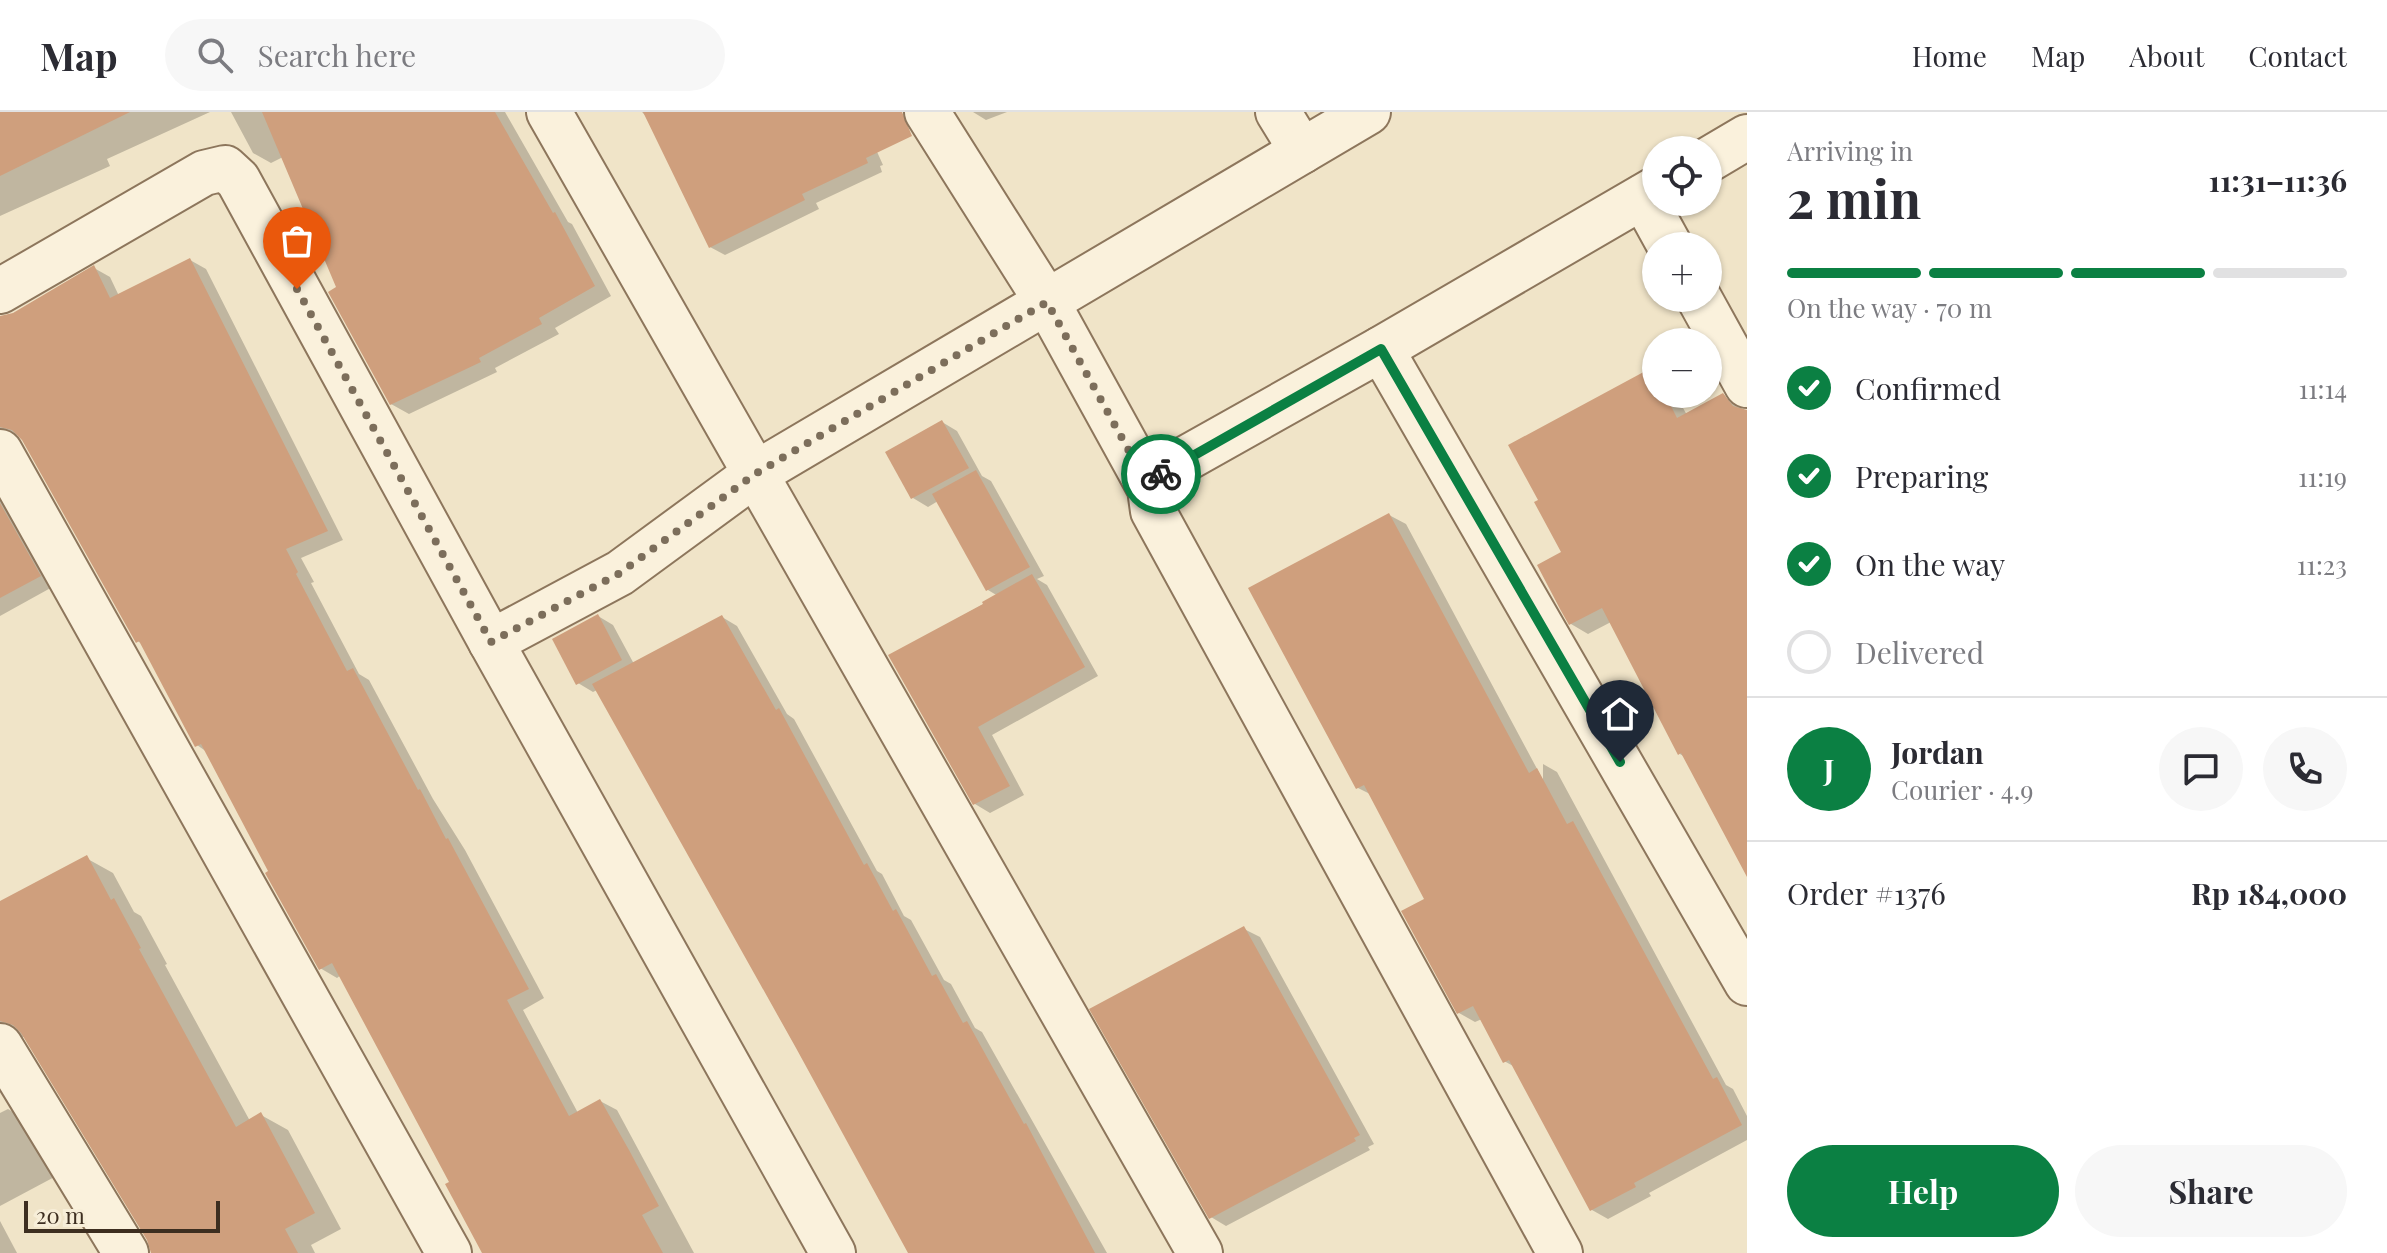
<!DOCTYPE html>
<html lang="en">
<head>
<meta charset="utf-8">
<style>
	body { margin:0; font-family:"Playfair Display",serif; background:#f7f7f7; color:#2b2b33; height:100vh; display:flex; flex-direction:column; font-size:30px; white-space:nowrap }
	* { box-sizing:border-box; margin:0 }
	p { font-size:26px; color:#7c7c81 }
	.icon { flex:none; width:44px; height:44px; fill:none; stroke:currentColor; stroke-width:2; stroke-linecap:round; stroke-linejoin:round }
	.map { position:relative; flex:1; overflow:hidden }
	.sheet { display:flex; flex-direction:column; background:#fff; width:640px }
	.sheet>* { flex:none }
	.buttons { position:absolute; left:1642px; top:24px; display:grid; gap:16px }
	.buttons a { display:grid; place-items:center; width:80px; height:80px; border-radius:50%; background:#fff; box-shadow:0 2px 6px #0004; font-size:40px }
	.scale { position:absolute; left:24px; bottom:20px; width:196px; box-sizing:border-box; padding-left:8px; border:4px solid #3d2e20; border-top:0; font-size:22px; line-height:28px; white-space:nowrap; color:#3d2e20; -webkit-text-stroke:6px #f7eed8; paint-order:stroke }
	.pin { position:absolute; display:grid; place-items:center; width:68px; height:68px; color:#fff; margin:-82px -34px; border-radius:50% 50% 50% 0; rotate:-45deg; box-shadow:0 0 8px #0007 }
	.pin .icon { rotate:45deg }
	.courier { position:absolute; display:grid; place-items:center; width:80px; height:80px; margin:-40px; border:6px solid #0b8043; border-radius:50%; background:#fff; color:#222; box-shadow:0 2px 10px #0007 }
	.head em { font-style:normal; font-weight:700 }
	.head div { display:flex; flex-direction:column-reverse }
	.head { display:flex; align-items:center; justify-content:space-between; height:136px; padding:0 40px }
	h1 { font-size:52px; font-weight:700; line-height:60px }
	.bar { display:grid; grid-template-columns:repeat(4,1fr); gap:12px 8px; align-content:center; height:96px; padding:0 40px }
	.bar i { height:10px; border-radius:6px; background:#e1e1e2 }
	.bar .active { background:#0b8043 }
	.bar p { grid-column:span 4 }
	.line { display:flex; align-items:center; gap:20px; padding:0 40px; border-top:2px solid #e1e1e2 }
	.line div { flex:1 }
	.round { display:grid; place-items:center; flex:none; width:84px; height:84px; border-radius:42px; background:#f7f7f7 }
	ol { padding:0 40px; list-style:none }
	li { display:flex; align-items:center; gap:24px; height:88px }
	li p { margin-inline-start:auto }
	li .icon { padding:8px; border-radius:50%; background:#0b8043; color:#fff; stroke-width:4 }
	li:last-child { color:#7c7c81 }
	li i { width:44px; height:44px; border:4px solid #e1e1e2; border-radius:50% }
	.action { display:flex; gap:16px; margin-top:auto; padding:16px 40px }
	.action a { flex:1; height:92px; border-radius:48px; background:#0b8043; color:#fff; font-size:32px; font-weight:700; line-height:92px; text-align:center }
	.action a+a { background:#f7f7f7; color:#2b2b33 }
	header { display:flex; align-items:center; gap:48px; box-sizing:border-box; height:112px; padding:0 40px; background:#fff; border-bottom:2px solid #e1e1e2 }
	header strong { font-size:38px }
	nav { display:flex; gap:44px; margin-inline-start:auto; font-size:28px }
	.search { width:560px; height:72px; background:#f7f7f7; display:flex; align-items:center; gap:20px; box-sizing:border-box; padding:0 28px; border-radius:44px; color:#7c7c81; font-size:30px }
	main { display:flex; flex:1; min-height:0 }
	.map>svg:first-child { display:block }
	.shadow { fill:#0003 }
	.building { fill:#cf9f7d }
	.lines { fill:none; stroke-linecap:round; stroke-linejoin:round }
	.minor-casing { stroke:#8d765c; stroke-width:48 }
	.minor { stroke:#faf1dc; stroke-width:44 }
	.done { stroke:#7c6e5b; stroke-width:8; stroke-dasharray:0 14.4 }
	.route { stroke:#0b8043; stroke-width:10 }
</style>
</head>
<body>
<header>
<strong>Map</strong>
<div class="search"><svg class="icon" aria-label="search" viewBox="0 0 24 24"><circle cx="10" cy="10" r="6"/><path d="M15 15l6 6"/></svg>Search here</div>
<nav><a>Home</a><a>Map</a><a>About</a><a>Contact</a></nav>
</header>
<main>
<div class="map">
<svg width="1747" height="1141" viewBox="0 0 1747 1141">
	<rect width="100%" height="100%" fill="#f0e4c8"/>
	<g class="shadow">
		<polygon points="0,0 210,0 107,47 110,54 0,104"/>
		<polygon points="231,0 505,0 568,110 572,112 611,184 555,216 559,222 495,256 497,260 409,302 391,292 283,45 271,51 253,41"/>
		<polygon points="642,0 859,0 883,53 880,54 882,60 816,91 819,97 725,143 710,135 649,7"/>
		<polygon points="973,0 1007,0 986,8"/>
		<polygon points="190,148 206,157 343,428 301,446 314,470 311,471 359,562 369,568 433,687 465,738 544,886 523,898 578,1001 600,989 617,998 694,1141 483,1141 451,1071 341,863 337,866 320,856 207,640 197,633 143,532 137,529 23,327 17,323 4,327 0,331 0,206 13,203 94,156 110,165 119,184"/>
		<polygon points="1651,258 1656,261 1656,282 1675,282 1687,303 1723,284 1747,300 1747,757 1685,645 1680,642 1611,510 1588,522 1571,512 1563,441"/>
		<polygon points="942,310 957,319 982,364 991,369 1044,464 1037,467 1047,473 1098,564 992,623 1024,683 990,701 975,692 890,544 998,484 988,478 938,389 928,395 913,386"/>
		<polygon points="0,374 56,473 0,504"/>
		<polygon points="1389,403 1406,412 1543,668 1543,652 1557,660 1726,973 1733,977 1747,1004 1747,1028 1649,1081 1651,1084 1608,1107 1592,1098 1515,955 1504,949 1482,907 1475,910 1459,901 1427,787 1372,683 1358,676"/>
		<polygon points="598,504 613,513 634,552 722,505 737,514 787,602 794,607 877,759 882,762 904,804 911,808 944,868 951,872 975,916 982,920 1107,1141 911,1141 597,578 593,580 578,571"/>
		<polygon points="86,746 113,761 134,800 141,804 167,852 165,853 250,1009 261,1003 288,1018 341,1117 311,1133 315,1141 153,1141 149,1127 26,924 20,926 0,914 0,792"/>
		<polygon points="1244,817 1260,825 1374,1032 1368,1035 1370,1038 1226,1114 1211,1105"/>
		<polygon points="8,997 27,1008 60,1062 0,1094 0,1001"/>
		<polygon points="0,1109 17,1141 0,1141"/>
	</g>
	<g class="building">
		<polygon points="0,0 130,0 0,64"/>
		<polygon points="262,0 495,0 553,101 555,100 595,174 539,206 542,212 479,246 481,250 390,293 328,180 336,175"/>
		<polygon points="643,0 902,0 912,24 866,46 868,51 802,82 805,88 709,136"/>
		<polygon points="190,146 328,419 286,437 298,460 296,462 347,559 353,556 418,678 420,677 446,727 448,726 529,877 507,888 569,1004 600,987 629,1038 659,1094 642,1103 663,1141 482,1141 445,1072 449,1070 332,851 319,858 265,761 268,759 201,632 195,635 139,529 136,531 22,328 12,318 0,315 0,204 13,201 94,153 110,186"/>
		<polygon points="1651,256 1656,265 1656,282 1665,282 1677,306 1723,281 1733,294 1747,298 1747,765 1681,641 1678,643 1602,496 1569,513 1560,497 1537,453 1561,440 1534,390 1538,388 1508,333"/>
		<polygon points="942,308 969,356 911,387 885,340"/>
		<polygon points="976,358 1030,455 986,479 932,382"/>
		<polygon points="0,391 41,464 0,486"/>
		<polygon points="1389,401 1529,661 1537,656 1567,712 1573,709 1713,967 1717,965 1742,1013 1634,1071 1636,1075 1590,1099 1509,948 1503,951 1473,894 1457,902 1401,799 1424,787 1364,673 1356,677 1248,476"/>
		<polygon points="1032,462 1085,555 978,615 1010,674 973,693 888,543 983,492 982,490"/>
		<polygon points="598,502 622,548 576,573 552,527"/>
		<polygon points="722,503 776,598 779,596 864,753 867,751 893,799 896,797 932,864 936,862 963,911 967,909 1024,1012 1026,1011 1095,1141 908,1141 796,936 592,572"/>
		<polygon points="87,743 111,788 114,786 141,836 139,837 236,1015 261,1000 315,1101 285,1117 298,1141 151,1141 147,1128 21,921 13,913 0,909 0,789"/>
		<polygon points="1244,814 1360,1023 1354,1026 1356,1029 1209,1107 1089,897"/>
	</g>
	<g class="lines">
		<g class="minor-casing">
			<g id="minor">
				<polyline points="549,0 1200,1141"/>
				<polyline points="927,0 1047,190 1150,377 1153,399 1560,1141"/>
				<polyline points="1278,0 1302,39"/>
				<polyline points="1708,48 1747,25"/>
				<polyline points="1643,85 1670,134"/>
				<polyline points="0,179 204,61 225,56 238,68 491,530 833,1141"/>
				<polyline points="1699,186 1747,273"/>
				<polyline points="1381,237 1747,871"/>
				<polyline points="0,340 449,1141"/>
				<polyline points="1150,377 1162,360 1381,237 1656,77"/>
				<polyline points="491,530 620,461 755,362 1368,0"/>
				<polyline points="0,934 126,1141"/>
			</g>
		</g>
		<use href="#minor" class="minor"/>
	</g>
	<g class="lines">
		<polyline class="done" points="297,177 491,530 620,461 755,362 1047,190 1150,377 1161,362"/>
		<polyline class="route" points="1161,362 1381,237 1620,650"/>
	</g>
</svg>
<div class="buttons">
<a><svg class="icon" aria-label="locate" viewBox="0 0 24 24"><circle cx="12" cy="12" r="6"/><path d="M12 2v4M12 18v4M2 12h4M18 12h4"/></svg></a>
<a>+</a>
<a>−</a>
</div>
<div class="scale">20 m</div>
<div class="pin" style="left:297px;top:177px;background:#ea580c"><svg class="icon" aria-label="bag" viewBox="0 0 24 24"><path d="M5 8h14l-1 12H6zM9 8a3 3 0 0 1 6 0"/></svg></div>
<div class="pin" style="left:1620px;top:650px;background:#1f2937"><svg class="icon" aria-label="home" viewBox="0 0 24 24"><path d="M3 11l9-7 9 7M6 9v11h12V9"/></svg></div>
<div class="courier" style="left:1161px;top:362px"><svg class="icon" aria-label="bike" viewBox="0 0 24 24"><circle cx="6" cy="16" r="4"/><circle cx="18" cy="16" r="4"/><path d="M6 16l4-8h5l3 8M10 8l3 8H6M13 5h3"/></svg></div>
</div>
<section class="sheet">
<div class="head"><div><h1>2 min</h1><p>Arriving in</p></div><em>11:31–11:36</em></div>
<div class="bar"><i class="active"></i><i class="active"></i><i class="active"></i><i></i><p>On the way · 70 m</p></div>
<ol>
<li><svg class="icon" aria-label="check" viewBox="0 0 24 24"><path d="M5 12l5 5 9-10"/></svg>Confirmed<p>11:14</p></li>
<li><svg class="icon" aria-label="check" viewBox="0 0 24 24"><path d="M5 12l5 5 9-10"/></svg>Preparing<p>11:19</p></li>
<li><svg class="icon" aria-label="check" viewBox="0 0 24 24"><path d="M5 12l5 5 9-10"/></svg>On the way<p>11:23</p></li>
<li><i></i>Delivered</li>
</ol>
<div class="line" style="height:144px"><b class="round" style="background:#0b8043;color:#fff">J</b><div><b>Jordan</b><p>Courier · 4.9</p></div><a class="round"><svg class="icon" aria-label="chat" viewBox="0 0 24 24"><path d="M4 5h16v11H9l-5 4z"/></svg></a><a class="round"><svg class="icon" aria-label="phone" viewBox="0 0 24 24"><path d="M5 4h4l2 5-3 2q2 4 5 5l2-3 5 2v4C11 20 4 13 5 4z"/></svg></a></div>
<div class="line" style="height:104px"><div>Order #1376</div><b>Rp 184,000</b></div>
<div class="action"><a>Help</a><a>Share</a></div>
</section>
</main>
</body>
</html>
